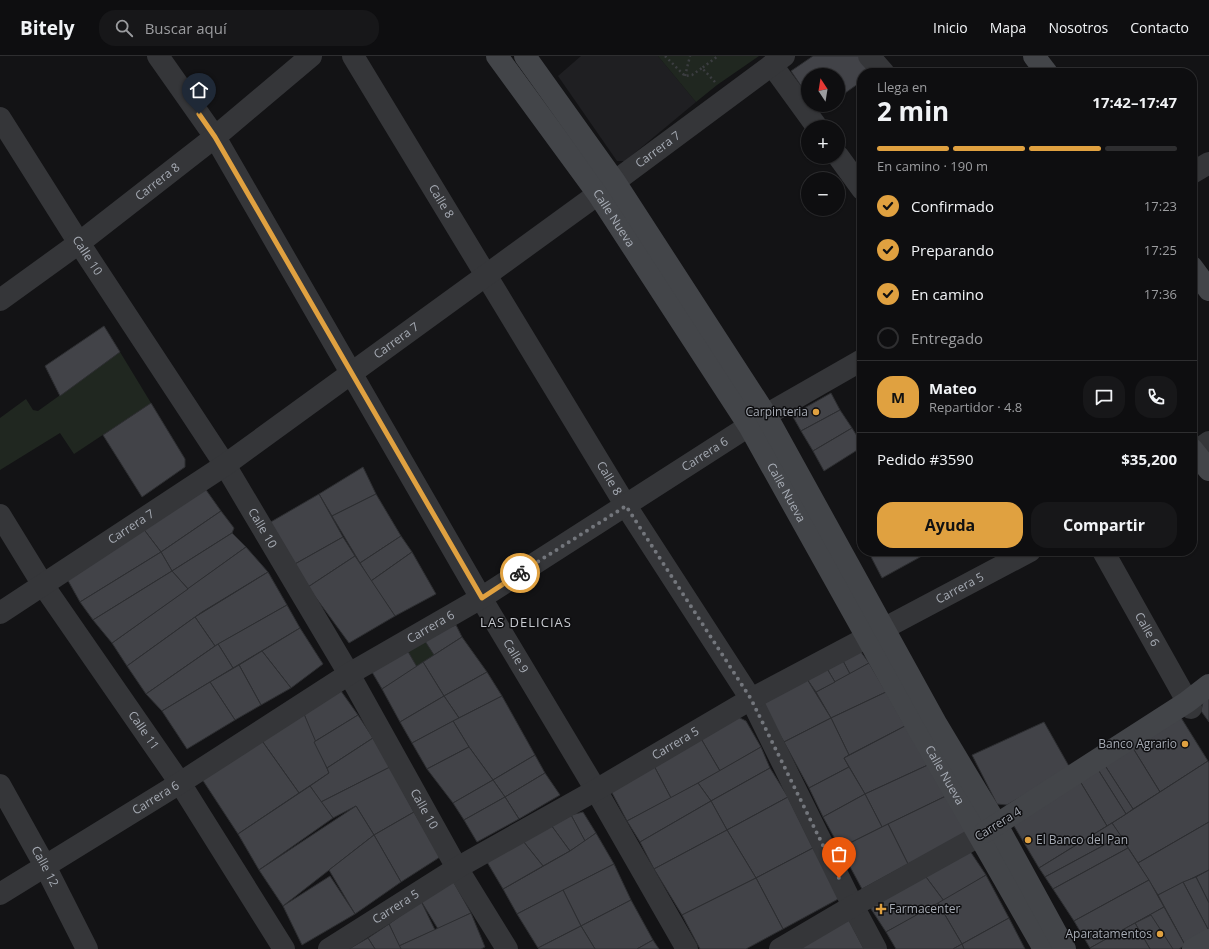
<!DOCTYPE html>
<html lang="es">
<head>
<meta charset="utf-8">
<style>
	body { margin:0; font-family:"Open Sans",sans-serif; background:#171719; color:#f1f3f6; height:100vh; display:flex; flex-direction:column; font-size:15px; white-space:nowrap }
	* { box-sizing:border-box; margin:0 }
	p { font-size:13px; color:#9b9c9f }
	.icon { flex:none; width:22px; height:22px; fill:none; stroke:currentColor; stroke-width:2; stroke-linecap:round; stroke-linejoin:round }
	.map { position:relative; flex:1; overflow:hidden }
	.drawer { position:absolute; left:857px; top:12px; width:340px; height:488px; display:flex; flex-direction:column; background:#0e0e10; border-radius:16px; box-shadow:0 1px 3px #0004,0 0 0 1px #2e2e30 }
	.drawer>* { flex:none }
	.needle { width:26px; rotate:348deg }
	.tools { position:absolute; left:801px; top:12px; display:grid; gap:8px }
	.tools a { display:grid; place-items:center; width:44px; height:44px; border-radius:50%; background:#0e0e10; box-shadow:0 1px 3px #0004,0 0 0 1px #2e2e30; font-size:20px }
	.pin { position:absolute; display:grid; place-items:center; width:34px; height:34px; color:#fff; margin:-41px -17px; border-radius:50% 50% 50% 0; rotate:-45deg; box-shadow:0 0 4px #0007 }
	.pin .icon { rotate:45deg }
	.courier { position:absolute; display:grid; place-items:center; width:40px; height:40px; margin:-20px; border:3px solid #e0a140; border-radius:50%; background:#fff; color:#222; box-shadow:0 1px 5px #0007 }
	.headline em { font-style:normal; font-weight:700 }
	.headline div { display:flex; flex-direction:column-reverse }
	.headline { display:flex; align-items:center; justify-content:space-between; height:68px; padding:0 20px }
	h1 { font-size:26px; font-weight:700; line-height:30px }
	.bar { display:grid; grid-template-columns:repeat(4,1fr); gap:6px 4px; align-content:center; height:48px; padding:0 20px }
	.bar i { height:5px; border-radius:3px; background:#2e2e30 }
	.bar .selected { background:#e0a140 }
	.bar p { grid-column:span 4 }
	.line { display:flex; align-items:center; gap:10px; padding:0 20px; border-top:1px solid #2e2e30 }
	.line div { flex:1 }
	.round { display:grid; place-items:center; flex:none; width:42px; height:42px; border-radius:16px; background:#171719 }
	ol { padding:0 20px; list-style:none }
	li { display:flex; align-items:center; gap:12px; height:44px }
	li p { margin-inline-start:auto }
	li .icon { padding:4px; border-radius:50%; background:#e0a140; color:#111; stroke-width:4 }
	li:last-child { color:#9b9c9f }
	li i { width:22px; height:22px; border:2px solid #2e2e30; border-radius:50% }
	.cta { display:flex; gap:8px; margin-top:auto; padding:8px 20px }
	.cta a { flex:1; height:46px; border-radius:16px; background:#e0a140; color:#111; font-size:16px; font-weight:700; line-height:46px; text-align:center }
	.cta a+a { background:#171719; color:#f1f3f6 }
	header { display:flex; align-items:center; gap:24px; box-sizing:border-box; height:56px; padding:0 20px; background:#0e0e10; border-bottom:1px solid #2e2e30 }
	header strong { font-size:19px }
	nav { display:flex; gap:22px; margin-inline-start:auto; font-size:14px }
	.search { width:280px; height:36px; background:#171719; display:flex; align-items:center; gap:10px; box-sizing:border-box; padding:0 14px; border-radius:16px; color:#9b9c9f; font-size:15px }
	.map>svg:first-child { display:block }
	.built { fill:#1f1f22 }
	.green { fill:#202720 }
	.building { fill:#424348; stroke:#2d2e31 }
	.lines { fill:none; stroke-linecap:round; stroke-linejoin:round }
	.path { stroke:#3b3d40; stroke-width:2.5; stroke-dasharray:2 3; stroke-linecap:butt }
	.street { stroke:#353639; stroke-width:22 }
	.secondary { stroke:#434549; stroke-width:22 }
	.done { stroke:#73767c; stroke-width:4; stroke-dasharray:0 7.2 }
	.route { stroke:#e0a140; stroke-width:5 }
	.poi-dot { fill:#e0a140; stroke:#0e0e10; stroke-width:1.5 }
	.labels { text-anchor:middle; stroke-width:3; stroke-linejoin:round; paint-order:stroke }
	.street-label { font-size:12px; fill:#a6abb4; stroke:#0e0e10 }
	.poi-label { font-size:12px; fill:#a6abb4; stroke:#0e0e10; text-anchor:end }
	.neighbourhood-label { font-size:13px; letter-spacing:1px; fill:#c7cad0; stroke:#0e0e10 }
</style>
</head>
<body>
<header>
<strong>Bitely</strong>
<div class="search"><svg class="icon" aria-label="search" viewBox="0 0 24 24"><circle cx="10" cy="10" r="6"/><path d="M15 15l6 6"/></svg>Buscar aquí</div>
<nav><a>Inicio</a><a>Mapa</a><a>Nosotros</a><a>Contacto</a></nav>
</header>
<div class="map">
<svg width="1209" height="893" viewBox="0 0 1209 893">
	<rect width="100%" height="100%" fill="#131315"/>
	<polygon class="built" points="581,0 658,0 696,46 625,105 617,105 558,20"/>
	<g class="green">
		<polygon points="658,0 759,0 717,29 696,46"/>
		<polygon points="120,296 151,347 74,398 60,377 0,414 0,362 26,343 33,354 38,355"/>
		<polygon points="423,582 434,599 417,611 406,592"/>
	</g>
	<g class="building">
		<polygon points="813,0 863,0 873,17 862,17 862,25 838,42 838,19 808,19 808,40 791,15"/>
		<polygon points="815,49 828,49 819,55"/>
		<polygon points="104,270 120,296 60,340 45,310"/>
		<polygon points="831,337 840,354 801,375 792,359"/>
		<polygon points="151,347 185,403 185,411 142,441 103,379"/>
		<polygon points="840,354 852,372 813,395 801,375"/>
		<polygon points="852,372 862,388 862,391 824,415 813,395"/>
		<polygon points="363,411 376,438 332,460 319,438"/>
		<polygon points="204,431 221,455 161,496 142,471"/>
		<polygon points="319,438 343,481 295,508 269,467"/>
		<polygon points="376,438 401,480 360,507 332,460"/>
		<polygon points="221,455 234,472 232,477 172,515 161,496"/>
		<polygon points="142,471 161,496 80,546 66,521"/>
		<polygon points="232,477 246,491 188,533 172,515"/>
		<polygon points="401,480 412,496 371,525 360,507"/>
		<polygon points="343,481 355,500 308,531 295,508"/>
		<polygon points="246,491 268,516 202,556 127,610 112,587"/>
		<polygon points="868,495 931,495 882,522"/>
		<polygon points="161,496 172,515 93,564 80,546"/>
		<polygon points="412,496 436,538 395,560 371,525"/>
		<polygon points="355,500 395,560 349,587 308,531"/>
		<polygon points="172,515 188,533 112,587 93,564"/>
		<polygon points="268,516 287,549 215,590 195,561"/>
		<polygon points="287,549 300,572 233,612 218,588"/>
		<polygon points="195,561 215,590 146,638 127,610"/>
		<polygon points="456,569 462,581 434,599 423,582"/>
		<polygon points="300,572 323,608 291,632 262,595"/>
		<polygon points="462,581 487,616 444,640 423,606"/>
		<polygon points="218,588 233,612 162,655 146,638"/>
		<polygon points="406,592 417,611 382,633 372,616"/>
		<polygon points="262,595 291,632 261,649 239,609"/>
		<polygon points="861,596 869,607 850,618 842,603"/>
		<polygon points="842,603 850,618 835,626 826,611"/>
		<polygon points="423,606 444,640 400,666 382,633"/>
		<polygon points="869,607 886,636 831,662 816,636"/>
		<polygon points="239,609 261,649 235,664 210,626"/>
		<polygon points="826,611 835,626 816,636 807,623"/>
		<polygon points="487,616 502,640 459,662 444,640"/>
		<polygon points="807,623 831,662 784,686 761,646"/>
		<polygon points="210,626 235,664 187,693 162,655"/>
		<polygon points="341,635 358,659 314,686 304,658"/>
		<polygon points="886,636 905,670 849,699 831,662"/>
		<polygon points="444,640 459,662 412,687 400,666"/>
		<polygon points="502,640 535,699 493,724 469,691 453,665"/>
		<polygon points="1209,641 1209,666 1201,655 1203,646"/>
		<polygon points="304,658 329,717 299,737 260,682"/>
		<polygon points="358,659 373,682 327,712 314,686"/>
		<polygon points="736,660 746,665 761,691 720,715 700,681"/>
		<polygon points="1180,660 1208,705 1160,736 1131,689"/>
		<polygon points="831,662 849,699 844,702 849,711 809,732 784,686"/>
		<polygon points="453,665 469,691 427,713 412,687"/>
		<polygon points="1044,666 1070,712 1007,749 997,748 972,699"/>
		<polygon points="905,670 930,708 865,738 844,702"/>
		<polygon points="700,681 720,715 671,742 653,708"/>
		<polygon points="260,682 299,737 238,778 200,720"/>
		<polygon points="373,682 390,711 321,746 310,730 329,717 327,712"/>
		<polygon points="1131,689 1160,736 1133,753 1104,708"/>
		<polygon points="469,691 493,724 453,747 427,713"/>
		<polygon points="761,691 770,712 711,745 698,727"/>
		<polygon points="535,699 545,717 505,741 493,724"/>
		<polygon points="1208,705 1209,707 1209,766 1138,807 1112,767"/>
		<polygon points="653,708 671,742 627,765 611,735"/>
		<polygon points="930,708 948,739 882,771 865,738"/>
		<polygon points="1104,708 1133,753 1126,758 1097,712"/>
		<polygon points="390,711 414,756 374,779 356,750 333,762 321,746"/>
		<polygon points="849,711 865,738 823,761 809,732"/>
		<polygon points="770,712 788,741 727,774 711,745"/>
		<polygon points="1097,712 1126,758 1107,770 1078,722"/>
		<polygon points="545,717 560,739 519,763 505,741"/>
		<polygon points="1078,722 1107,770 1039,812 1011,765"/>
		<polygon points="493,724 505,741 464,764 453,747"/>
		<polygon points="698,727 711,745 640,786 627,765"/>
		<polygon points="310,730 333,762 259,814 238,778"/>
		<polygon points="865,738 882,771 840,792 823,761"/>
		<polygon points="948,739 969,777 908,808 888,768"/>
		<polygon points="505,741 519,763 477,786 464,764"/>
		<polygon points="788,741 813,792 756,822 727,774"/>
		<polygon points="711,745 727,774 654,813 640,786"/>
		<polygon points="356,750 374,779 283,850 259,814"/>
		<polygon points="414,756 440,801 401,826 374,779"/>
		<polygon points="583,756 596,777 585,785 571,759"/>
		<polygon points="571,759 585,785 570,795 551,769"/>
		<polygon points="1209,766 1209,814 1158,839 1138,807"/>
		<polygon points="1112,767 1121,780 1045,821 1039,812"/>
		<polygon points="888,768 908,808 862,833 840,792"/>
		<polygon points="551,769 570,795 543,810 523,785"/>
		<polygon points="727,774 756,822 682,859 654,813"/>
		<polygon points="596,777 614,808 517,858 503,833 570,795"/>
		<polygon points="374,779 401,826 355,858 329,814"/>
		<polygon points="1121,780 1128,792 1053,833 1045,821"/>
		<polygon points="523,785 543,810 503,833 487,806"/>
		<polygon points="813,792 840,842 783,873 756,822"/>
		<polygon points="968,792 986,819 944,845 923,817"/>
		<polygon points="1128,792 1149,824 1074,865 1053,833"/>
		<polygon points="614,808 631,844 581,870 563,834"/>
		<polygon points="1209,814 1209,847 1196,821"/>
		<polygon points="923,817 944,845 886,876 871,853 871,846"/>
		<polygon points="986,819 1009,862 962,888 938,847"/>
		<polygon points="330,820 355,858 302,889 283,850"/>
		<polygon points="1196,821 1209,847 1209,875 1183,826"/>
		<polygon points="756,822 783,873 746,893 700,893 682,859"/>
		<polygon points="1149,824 1164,851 1090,892 1074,865"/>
		<polygon points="453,825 471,857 438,873 421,845"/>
		<polygon points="1183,826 1209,875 1185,889 1158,839"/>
		<polygon points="563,834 581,870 538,892 517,858"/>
		<polygon points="631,844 653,884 637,893 595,893 581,870"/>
		<polygon points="421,845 435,874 399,890 389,868"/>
		<polygon points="938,847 962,888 953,893 896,893 886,876"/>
		<polygon points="1164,851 1185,889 1179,893 1173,893 1151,859"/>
		<polygon points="1164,851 1185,889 1179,893 1150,893 1135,867"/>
		<polygon points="471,857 485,891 481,893 401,893 399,890"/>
		<polygon points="1151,859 1173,893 1150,893 1135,867"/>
		<polygon points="1009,862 1025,893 964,893 962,888"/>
		<polygon points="849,864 864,893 795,893"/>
		<polygon points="1135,867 1150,893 1091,893 1090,892"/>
		<polygon points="389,868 401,893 375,893 368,882"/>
		<polygon points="581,870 595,893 539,893 538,892"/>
		<polygon points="368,882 375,893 349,893"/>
		<polygon points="653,884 659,893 637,893"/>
		<polygon points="962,888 964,893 953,893"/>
	</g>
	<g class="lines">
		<g class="path">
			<polyline points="665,0 685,20 692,19 702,12"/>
			<polyline points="685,20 690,0"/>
			<polyline points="715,26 702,12 718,0"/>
		</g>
		<g class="street">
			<path id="s1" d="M158,0L215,81L481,542L596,734L687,893"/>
			<path id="s2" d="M353,0L626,450L751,643L853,850L876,893"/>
			<polyline points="869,0 884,17"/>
			<polyline points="772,9 817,71"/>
			<path id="s3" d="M0,62L79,187L225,409L349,618L457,812L507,893"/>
			<polyline points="838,100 862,133"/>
			<polyline points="1192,117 1209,107"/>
			<path id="s4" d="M0,244L79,187L215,81L311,0"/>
			<polyline points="1192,398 1209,386"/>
			<path id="s5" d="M0,459L43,529L180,727L284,893"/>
			<path id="s6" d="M1103,495L1191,652"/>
			<path id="s7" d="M0,557L225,409L598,138L784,0"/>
			<path id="s8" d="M0,729L45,810L87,893"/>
			<path id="s9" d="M0,838L180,727L349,618L481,542L766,359L862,304"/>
			<path id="s10" d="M329,893L457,812L596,734L751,643L1030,495"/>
			<polyline points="780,893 853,850 979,780"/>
		</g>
		<g class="secondary">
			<path id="s11" d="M497,0L598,138L749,370L921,678L1044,893"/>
			<polyline points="525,0 615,126 766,359 937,669 997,769 1065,893"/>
			<polyline points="1034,0 1047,17"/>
			<polyline points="1192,211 1209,234"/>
			<polyline points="1192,393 1209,414"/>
			<polyline points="985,776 1187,646 1209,629"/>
			<polyline points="1193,893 1209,884"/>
		</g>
	</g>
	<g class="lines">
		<polyline class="done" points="520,517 626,450 751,643 839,822"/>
		<polyline class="route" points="199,58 215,81 482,542 520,517"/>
	</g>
	<g class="poi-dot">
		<circle cx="816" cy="356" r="4"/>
		<circle cx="1185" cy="688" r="4"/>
		<circle cx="1028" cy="784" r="4"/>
		<path d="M879 847h4v4h4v4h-4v4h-4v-4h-4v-4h4z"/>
		<circle cx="1160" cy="878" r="4"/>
	</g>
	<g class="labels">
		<g class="street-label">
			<text dy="4" stroke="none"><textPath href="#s7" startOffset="805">Carrera 7</textPath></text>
			<text dy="4" stroke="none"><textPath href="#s4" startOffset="197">Carrera 8</textPath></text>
			<text dy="4" stroke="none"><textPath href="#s2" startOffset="170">Calle 8</textPath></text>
			<text dy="4" stroke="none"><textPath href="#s11" startOffset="200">Calle Nueva</textPath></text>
			<text dy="4" stroke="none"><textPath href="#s3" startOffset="163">Calle 10</textPath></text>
			<text dy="4" stroke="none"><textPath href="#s7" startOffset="481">Carrera 7</textPath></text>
			<text dy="4" stroke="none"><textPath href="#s9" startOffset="831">Carrera 6</textPath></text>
			<text dy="4" stroke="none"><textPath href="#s2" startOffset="494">Calle 8</textPath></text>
			<text dy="4" stroke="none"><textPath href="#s11" startOffset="524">Calle Nueva</textPath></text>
			<text dy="4" stroke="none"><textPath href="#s7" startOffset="157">Carrera 7</textPath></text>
			<text dy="4" stroke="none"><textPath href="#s3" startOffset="487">Calle 10</textPath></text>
			<text dy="4" stroke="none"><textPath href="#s10" startOffset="727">Carrera 5</textPath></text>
			<text dy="4" stroke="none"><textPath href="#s9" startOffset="507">Carrera 6</textPath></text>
			<text dy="4" stroke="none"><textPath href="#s6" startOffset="90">Calle 6</textPath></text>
			<text dy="4" stroke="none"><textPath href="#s1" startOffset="699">Calle 9</textPath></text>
			<text dy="4" stroke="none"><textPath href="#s5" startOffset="259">Calle 11</textPath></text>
			<text dy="4" stroke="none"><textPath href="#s10" startOffset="403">Carrera 5</textPath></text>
			<text dy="4" stroke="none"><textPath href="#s11" startOffset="848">Calle Nueva</textPath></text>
			<text dy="4" stroke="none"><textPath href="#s9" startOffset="183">Carrera 6</textPath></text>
			<text dy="4" stroke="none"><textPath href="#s3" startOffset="811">Calle 10</textPath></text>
			<text transform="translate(998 768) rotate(-32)" y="4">Carrera 4</text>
			<text dy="4" stroke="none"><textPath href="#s8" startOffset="93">Calle 12</textPath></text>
			<text dy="4" stroke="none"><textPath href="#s10" startOffset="79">Carrera 5</textPath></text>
		</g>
		<g class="poi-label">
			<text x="808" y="360">Carpinteria</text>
			<text x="1177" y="692">Banco Agrario</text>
			<text x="1036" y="788" text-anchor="start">El Banco del Pan</text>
			<text x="889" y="857" text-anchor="start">Farmacenter</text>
			<text x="1152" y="882">Aparatamentos</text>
		</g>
		<g class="neighbourhood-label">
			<text x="526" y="571">LAS DELICIAS</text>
		</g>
	</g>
</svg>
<div class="tools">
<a><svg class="needle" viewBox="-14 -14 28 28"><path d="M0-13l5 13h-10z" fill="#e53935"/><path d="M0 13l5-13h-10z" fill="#9b9c9f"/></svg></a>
<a>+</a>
<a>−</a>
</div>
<div class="pin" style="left:839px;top:822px;background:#ea580c"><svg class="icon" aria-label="bag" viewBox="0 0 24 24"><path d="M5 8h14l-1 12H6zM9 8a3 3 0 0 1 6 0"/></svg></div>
<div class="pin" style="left:199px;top:58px;background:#1f2937"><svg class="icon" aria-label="home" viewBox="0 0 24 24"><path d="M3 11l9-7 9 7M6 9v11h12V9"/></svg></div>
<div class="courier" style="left:520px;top:517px"><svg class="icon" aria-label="bike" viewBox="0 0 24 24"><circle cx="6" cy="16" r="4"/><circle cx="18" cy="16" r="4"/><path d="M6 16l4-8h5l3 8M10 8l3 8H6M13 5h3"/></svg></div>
<section class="drawer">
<div class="headline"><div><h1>2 min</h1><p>Llega en</p></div><em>17:42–17:47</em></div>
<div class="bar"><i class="selected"></i><i class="selected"></i><i class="selected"></i><i></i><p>En camino · 190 m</p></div>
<ol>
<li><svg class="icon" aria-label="check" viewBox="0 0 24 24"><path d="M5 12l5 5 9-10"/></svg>Confirmado<p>17:23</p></li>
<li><svg class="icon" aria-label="check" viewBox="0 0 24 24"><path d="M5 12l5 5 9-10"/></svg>Preparando<p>17:25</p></li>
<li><svg class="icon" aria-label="check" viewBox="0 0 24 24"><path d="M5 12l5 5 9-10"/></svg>En camino<p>17:36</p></li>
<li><i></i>Entregado</li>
</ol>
<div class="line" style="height:72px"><b class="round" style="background:#e0a140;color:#111">M</b><div><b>Mateo</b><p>Repartidor · 4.8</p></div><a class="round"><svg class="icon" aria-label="chat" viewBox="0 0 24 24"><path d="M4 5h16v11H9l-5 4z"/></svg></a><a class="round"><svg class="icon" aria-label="phone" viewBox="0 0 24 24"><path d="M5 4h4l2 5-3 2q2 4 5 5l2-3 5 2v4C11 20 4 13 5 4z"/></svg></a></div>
<div class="line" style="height:52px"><div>Pedido #3590</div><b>$35,200</b></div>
<div class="cta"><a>Ayuda</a><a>Compartir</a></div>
</section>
</div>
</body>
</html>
